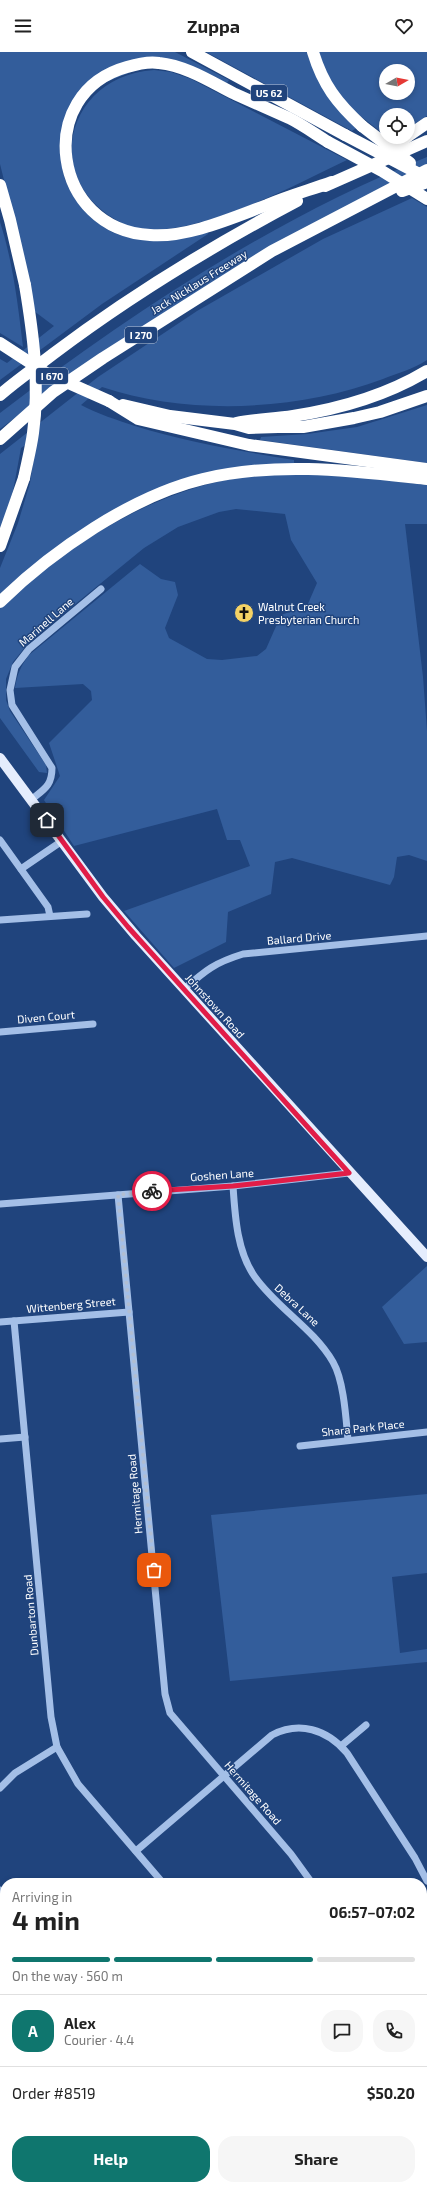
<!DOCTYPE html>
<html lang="en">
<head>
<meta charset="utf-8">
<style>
	body { margin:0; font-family:"Exo 2",sans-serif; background:#f6f6f6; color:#222; height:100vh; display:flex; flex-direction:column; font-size:15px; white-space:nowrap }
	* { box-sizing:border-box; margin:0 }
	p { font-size:13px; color:#767676 }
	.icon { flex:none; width:22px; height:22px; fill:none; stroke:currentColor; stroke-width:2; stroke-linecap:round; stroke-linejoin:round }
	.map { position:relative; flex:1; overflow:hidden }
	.sheet { position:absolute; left:0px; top:1826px; width:427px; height:312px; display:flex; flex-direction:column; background:#fff; border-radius:16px 16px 0 0; box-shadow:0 2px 6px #0003 }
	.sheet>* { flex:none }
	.needle { width:26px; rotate:81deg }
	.tools { position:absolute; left:379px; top:12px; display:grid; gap:8px }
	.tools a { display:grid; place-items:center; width:36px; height:36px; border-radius:50%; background:#fff; box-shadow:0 2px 6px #0003; font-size:20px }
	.pin { position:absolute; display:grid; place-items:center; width:34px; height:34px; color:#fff; margin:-17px; border-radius:8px; box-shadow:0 2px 6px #0006 }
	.courier { position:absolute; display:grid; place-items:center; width:40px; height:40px; margin:-20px; border:3px solid #e11d48; border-radius:50%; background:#fff; color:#222; box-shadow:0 1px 5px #0007 }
	.head em { font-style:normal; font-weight:700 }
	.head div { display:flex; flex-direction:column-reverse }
	.head { display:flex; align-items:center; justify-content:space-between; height:68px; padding:0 12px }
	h1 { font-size:26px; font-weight:700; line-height:30px }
	.bar { display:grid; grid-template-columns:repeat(4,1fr); gap:6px 4px; align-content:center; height:48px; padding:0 12px }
	.bar i { height:5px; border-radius:3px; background:#e0e0e0 }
	.bar .current { background:#0f766e }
	.bar p { grid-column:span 4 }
	.line { display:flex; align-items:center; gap:10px; padding:0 12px; border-top:1px solid #e0e0e0 }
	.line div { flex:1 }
	.round { display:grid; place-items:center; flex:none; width:42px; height:42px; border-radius:16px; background:#f6f6f6 }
	.action { display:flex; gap:8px; margin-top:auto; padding:8px 12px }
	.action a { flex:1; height:46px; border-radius:16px; background:#0f766e; color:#fff; font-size:16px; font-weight:700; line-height:46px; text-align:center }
	.action a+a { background:#f6f6f6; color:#222 }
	header { display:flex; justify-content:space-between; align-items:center; height:52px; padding:0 12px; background:#fff; font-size:18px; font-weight:700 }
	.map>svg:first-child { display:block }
	.green { fill:#335d9b; fill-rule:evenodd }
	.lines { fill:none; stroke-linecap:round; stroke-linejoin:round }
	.minor { stroke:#a4bfe7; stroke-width:7 }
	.major { stroke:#e5edfd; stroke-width:10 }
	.highway { stroke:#fff; stroke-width:12 }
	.highway-bridge { stroke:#fff; stroke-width:12 }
	.done { stroke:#b1bed2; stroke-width:4; stroke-dasharray:0 7.2 }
	.route { stroke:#e11d48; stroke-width:5 }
	.labels { text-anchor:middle; stroke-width:3; stroke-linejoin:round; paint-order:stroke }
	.shield { fill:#20447d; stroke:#bcc7d8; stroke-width:1 }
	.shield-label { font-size:10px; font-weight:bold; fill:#fff }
	.street-label { font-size:11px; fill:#fff; stroke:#20447d }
	.poi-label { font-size:11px; fill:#fff; stroke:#20447d; text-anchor:start }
</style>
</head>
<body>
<header><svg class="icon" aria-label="menu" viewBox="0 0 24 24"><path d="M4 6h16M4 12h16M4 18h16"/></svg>Zuppa<svg class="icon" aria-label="heart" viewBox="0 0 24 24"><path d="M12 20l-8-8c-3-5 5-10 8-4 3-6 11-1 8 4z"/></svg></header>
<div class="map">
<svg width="427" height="2138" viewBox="0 0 427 2138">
	<rect width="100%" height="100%" fill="#20447d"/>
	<g class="green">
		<path d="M0,0H175L229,28L227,31L162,8L83,39C77,58 64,90 62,109C61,122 69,139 77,149C115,200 153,188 207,179L208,182L102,252L0,328V307L7,311L54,274L34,259L30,233L0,112Z"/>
		<polygon points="206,0 309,0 358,75 352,79"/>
		<path d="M317,0H427V64L408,76V63H386V84L349,55L329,29ZM386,19H408V41H386Z"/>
		<path d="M154,18L171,20L191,27L347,108C291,135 211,178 149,178C135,178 124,173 113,166C40,121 70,23 154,18Z"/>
		<path d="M427,105V116L238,214L101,301L0,377V361C132,260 272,168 427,105Z"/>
		<path d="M412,146L427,155V308C413,317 398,321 383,327C297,359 189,364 102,335L81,353C98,362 117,368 135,374C187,390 240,399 294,408V412L170,434L30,516L0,542V516L18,471L30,431L37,385L21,396L13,439L0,480V402L98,325L197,259L323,187Z"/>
		<path d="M0,170C13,210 18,253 23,295L0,281Z"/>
		<polygon points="427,353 427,411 260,388 261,385 307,382 357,375"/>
		<path d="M323,421L427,433V472H405L423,625L427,679V809L409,803L397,805L394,825L390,833L292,806L275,810L271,842L228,860L226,890L174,916L124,859L250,814L240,788H227L217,757L74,794L44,748L60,724L49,691L92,648L91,639L83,632L15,636C17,622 21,614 29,603L140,512L161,527L175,530L178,543L165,576L169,586L207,607L222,608L257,604L266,597L281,563L307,554L317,531L291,488L285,462L236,457L219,460L178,475L144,496L30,589L13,610L6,627V648L10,659L46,713L47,721L39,720L0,666V556C59,499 140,447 221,429C254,421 289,422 323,421Z"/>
		<polygon points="427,1214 427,1290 404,1292 382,1255"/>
		<polygon points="427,1442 427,1521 392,1525 400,1601 427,1597 427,1610 230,1629 211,1463"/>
		<polygon points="427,2083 427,2125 422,2125 422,2087"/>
		<polygon points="375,2133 399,2133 402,2138 349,2138"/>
	</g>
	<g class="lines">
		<g class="minor">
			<path d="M31,748C44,737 52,734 52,716L12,653L10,638L15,615L29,597L101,537"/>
			<polyline points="0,788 48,855 50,864"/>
			<polyline points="21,817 62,789"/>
			<polyline points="0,868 87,862"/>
			<path d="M184,937C206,918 214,911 243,902L427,884"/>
			<polyline points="0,980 93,972"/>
			<path d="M233,1134C235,1164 237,1200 255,1225C278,1257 313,1276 333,1310C344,1329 346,1367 348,1388"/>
			<polyline points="118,1143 165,1642 170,1661 291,1802 312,1831"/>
			<polyline points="0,1152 233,1134 349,1121"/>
			<polyline points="14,1269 51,1665 57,1695 78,1732 163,1831"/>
			<polyline points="0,1270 129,1260"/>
			<polyline points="0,1387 25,1385"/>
			<polyline points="300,1394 427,1380"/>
			<polyline points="341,1694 366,1673"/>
			<polyline points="0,1736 15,1721 57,1695"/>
			<path d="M136,1799L272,1683C299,1669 327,1677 347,1701L415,1806L427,1829"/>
			<polyline points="0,1838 5,1897"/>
			<polyline points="422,2019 427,2014"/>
			<polyline points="26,2133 27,2138"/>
			<polyline points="145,2133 145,2138"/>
			<polyline points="208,2138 211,2133"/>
		</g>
		<polyline class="major" points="0,706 103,845 136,884 427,1205"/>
		<g class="highway">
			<polyline points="192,0 345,83"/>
			<path d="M313,0C323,33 337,51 362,74"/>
			<polyline points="408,84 427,71"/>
			<path d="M328,90C315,82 303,73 289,66C271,58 253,50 235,42C211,30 187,14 159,11C148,9 137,12 127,15C33,41 52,178 150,183C187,186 232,166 267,153C288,144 310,138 332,130"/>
			<polyline points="383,101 407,85"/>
			<polyline points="0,133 10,168 25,233"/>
			<polyline points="325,134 427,89"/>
			<polyline points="402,139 427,130"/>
			<path d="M0,343C17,328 35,316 53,302C130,244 212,194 297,149"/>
			<polyline points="109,349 138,367 249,393 427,417"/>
			<polyline points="123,353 170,364 235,372 249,376 278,375 303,375 354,366 380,360 427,344"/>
			<path d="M236,371C255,367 274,367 293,364C339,357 387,343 427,319"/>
			<polyline points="0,387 53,340 103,306 272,199 427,118"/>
			<polyline points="0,494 24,426"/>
			<path d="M0,550C52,499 132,444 203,427C277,409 353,419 427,427"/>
		</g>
		<g class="highway-bridge">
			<polyline points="362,74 410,111"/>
			<polyline points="345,83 427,126"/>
			<polyline points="328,90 382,119 427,147"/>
			<polyline points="0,291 46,321 109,349"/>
			<path d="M24,426C27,411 31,396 33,381C40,332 33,281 25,233"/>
		</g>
	</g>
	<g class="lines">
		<polyline class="done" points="152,1139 118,1143 154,1518"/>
		<polyline class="route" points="47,768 103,845 128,875 349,1121 233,1134 152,1139"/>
	</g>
	<defs>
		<g id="church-disc" transform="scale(1)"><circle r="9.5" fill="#f4d265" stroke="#20447d"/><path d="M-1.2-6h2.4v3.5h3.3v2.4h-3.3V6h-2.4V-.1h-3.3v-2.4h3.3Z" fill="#111"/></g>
	</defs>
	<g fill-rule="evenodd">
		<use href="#church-disc" x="244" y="561"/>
	</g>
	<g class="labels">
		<g class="shield">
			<rect x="251" y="33" width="36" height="16" rx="3"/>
			<rect x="125" y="275" width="32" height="16" rx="3"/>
			<rect x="36" y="316" width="32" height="16" rx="3"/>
		</g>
		<g class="shield-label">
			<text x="269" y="45">US 62</text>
			<text x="141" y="287">I 270</text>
			<text x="52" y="328">I 670</text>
		</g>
		<g class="street-label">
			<text transform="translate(199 230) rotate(-32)" y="4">Jack Nicklaus Freeway</text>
			<text transform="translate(46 570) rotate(-41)" y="4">Marinell Lane</text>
			<text transform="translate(299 886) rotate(-5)" y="4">Ballard Drive</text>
			<text transform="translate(215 954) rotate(48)" y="4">Johnstown Road</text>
			<text transform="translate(46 965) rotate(-5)" y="4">Diven Court</text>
			<text transform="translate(222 1123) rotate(-4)" y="4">Goshen Lane</text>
			<text transform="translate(71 1253) rotate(-5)" y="4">Wittenberg Street</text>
			<text transform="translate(297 1253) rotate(43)" y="4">Debra Lane</text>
			<text transform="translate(363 1376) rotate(-6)" y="4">Shara Park Place</text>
			<text transform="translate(135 1442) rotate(-95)" y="4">Hermitage Road</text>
			<text transform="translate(31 1563) rotate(-95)" y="4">Dunbarton Road</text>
			<text transform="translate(253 1741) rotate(49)" y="4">Hermitage Road</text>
		</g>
		<g class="poi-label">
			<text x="258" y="559">Walnut Creek<tspan x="258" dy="13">Presbyterian Church</tspan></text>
		</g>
	</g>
</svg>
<div class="tools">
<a><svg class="needle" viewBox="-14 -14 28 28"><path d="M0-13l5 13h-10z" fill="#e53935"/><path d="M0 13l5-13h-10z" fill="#767676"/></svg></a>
<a><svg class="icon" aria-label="locate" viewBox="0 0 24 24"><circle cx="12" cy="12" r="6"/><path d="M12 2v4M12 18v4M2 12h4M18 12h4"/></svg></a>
</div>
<div class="pin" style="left:154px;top:1518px;background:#ea580c"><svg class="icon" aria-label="bag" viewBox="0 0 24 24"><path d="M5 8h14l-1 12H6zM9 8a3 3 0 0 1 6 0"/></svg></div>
<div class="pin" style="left:47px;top:768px;background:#1f2937"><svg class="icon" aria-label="home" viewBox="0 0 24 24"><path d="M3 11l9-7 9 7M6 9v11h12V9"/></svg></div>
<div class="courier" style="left:152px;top:1139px"><svg class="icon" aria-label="bike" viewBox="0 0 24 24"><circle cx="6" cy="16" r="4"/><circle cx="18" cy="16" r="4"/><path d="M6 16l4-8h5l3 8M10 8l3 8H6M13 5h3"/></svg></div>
<section class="sheet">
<div class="head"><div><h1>4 min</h1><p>Arriving in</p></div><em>06:57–07:02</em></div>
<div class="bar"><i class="current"></i><i class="current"></i><i class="current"></i><i></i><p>On the way · 560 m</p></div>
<div class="line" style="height:72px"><b class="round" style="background:#0f766e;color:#fff">A</b><div><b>Alex</b><p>Courier · 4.4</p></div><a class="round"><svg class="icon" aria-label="chat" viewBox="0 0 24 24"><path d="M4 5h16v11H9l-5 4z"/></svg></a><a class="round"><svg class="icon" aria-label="phone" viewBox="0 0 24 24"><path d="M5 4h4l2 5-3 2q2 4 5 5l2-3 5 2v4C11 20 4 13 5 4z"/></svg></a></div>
<div class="line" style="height:52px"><div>Order #8519</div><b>$50.20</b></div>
<div class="action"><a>Help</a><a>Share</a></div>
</section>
</div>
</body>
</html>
